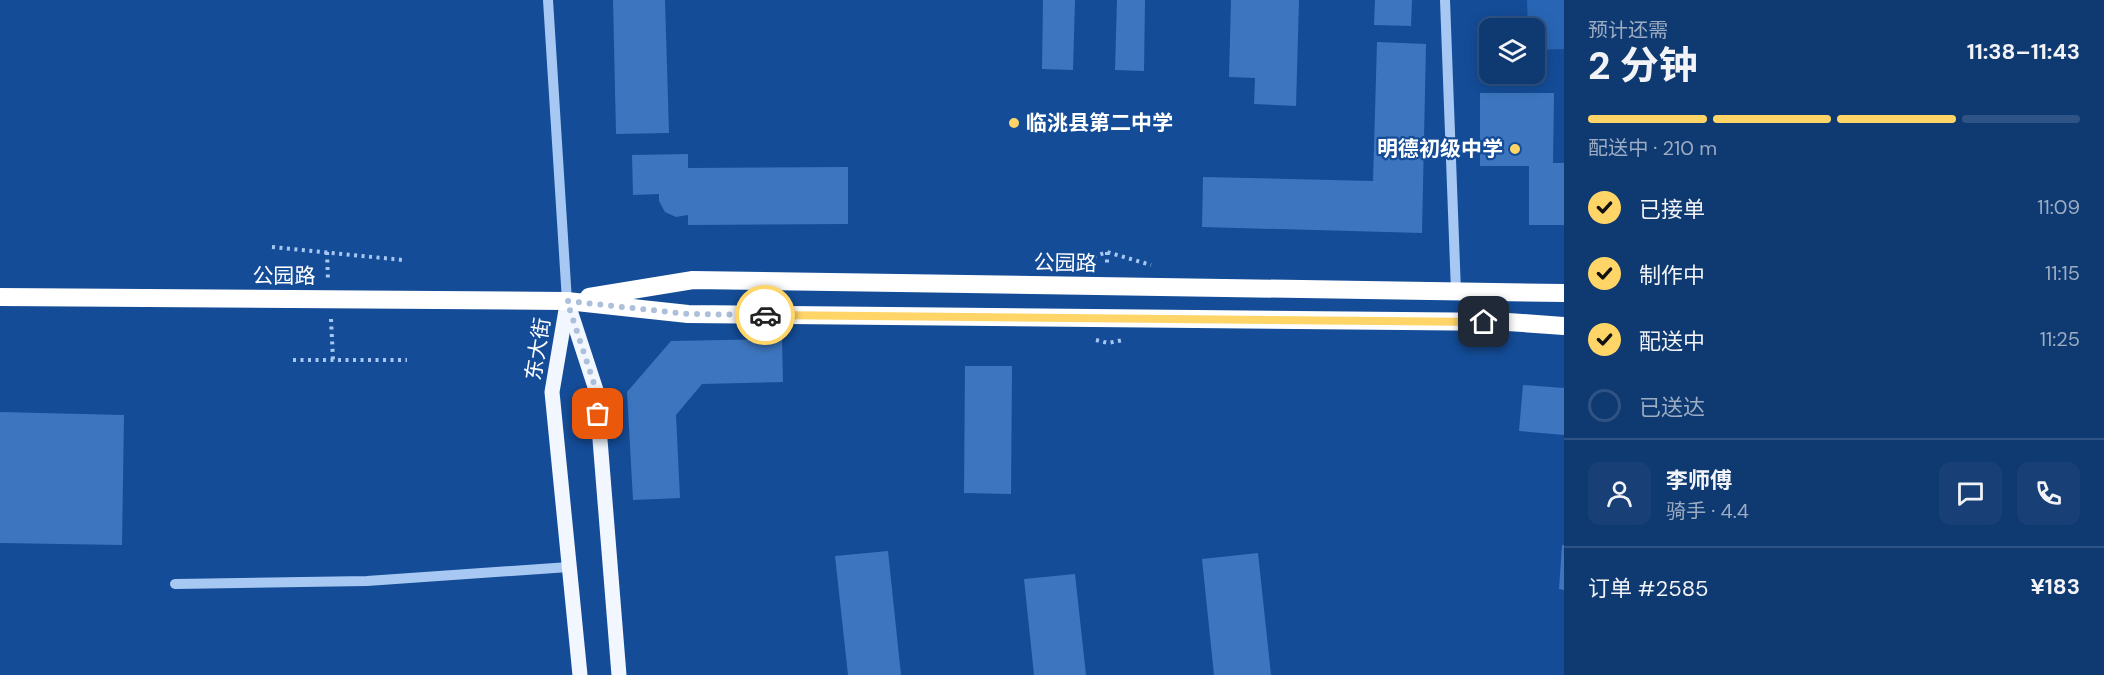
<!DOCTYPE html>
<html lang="zh">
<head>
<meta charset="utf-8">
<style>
	body { margin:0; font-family:"DM Sans","Noto Sans SC",sans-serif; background:#184076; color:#f1f3f6; height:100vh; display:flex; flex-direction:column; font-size:22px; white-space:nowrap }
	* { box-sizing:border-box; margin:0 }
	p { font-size:20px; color:#9bacc3 }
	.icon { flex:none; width:33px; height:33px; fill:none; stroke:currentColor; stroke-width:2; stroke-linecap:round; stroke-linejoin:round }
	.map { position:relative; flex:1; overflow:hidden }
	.details { display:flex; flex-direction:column; background:#0f3971; width:540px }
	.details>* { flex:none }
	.buttons { position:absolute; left:1479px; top:18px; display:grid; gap:12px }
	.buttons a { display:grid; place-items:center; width:66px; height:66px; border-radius:12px; background:#0f3971; box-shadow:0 3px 15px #0003,0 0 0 2px #2f5384; font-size:30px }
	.pin { position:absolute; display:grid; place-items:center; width:51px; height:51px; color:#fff; margin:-26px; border-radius:12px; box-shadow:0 3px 9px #0006 }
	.courier { position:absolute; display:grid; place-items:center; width:60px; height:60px; margin:-30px; border:4px solid #ffd567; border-radius:50%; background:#fff; color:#222; box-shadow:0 2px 8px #0007 }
	.headline em { font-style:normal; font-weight:700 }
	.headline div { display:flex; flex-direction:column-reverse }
	.headline { display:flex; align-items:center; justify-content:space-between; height:102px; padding:0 24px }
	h1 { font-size:39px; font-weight:700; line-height:45px }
	.bar { display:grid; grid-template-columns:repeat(4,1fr); gap:9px 6px; align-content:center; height:72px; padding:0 24px }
	.bar i { height:8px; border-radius:4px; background:#2f5384 }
	.bar .selected { background:#ffd567 }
	.bar p { grid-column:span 4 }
	.line { display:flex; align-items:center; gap:15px; padding:0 24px; border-top:2px solid #2f5384 }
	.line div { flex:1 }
	.round { display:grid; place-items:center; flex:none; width:63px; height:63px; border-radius:12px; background:#184076 }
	ol { padding:0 24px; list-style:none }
	li { display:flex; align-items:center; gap:18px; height:66px }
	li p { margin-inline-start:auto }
	li .icon { padding:6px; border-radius:50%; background:#ffd567; color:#111; stroke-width:4 }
	li:last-child { color:#9bacc3 }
	li i { width:33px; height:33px; border:3px solid #2f5384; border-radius:50% }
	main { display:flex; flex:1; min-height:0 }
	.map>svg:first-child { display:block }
	.green { fill:#2866b5 }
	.building { fill:#3d76be }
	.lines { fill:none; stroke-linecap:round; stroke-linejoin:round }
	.path { stroke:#a6c8f2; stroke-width:4; stroke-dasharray:3 4.5; stroke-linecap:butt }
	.minor { stroke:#a6c8f2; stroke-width:10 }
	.major { stroke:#f1f6ff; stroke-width:15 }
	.highway { stroke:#fff; stroke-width:18 }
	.done { stroke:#adc0db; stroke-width:6; stroke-dasharray:0 10.8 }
	.route { stroke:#ffd567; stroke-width:8 }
	.poi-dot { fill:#ffd567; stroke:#144c97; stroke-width:2 }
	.labels { text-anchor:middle; stroke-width:4.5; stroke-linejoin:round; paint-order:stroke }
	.poi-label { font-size:21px; font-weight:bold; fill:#fff; stroke:#144c97; text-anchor:start }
	.street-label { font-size:21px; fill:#fff; stroke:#144c97 }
</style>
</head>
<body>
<main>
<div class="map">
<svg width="1564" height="675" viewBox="0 0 1564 675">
	<rect width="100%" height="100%" fill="#144c97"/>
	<polygon class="green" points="1527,0 1564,0 1564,49 1535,50 1534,28 1528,28"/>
	<g class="building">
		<polygon points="613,0 665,0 669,133 616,134"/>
		<polygon points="1043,0 1075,0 1073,70 1042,69"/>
		<polygon points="1117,0 1145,0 1144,71 1115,70"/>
		<polygon points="1231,0 1299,0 1296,106 1254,104 1255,78 1229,77"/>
		<polygon points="1375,0 1412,0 1411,26 1374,25"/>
		<polygon points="1377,42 1426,44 1422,233 1202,227 1203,177 1373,181"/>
		<polygon points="1480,93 1554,93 1553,163 1564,163 1564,225 1529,225 1529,166 1480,166"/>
		<polygon points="688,154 688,168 848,167 848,224 688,225 688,215 676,217 665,212 659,201 659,194 633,195 632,155"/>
		<polygon points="782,339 783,382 702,384 676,415 680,498 633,500 627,392 671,341"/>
		<polygon points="965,366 1012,366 1011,494 964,493"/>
		<polygon points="1523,385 1564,388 1564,435 1519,431"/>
		<polygon points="0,412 124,415 122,545 0,543"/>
		<polygon points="1562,545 1564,545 1564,590 1559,589"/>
		<polygon points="888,551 901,675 848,675 835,556"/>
		<polygon points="1258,553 1271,675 1214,675 1202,559"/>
		<polygon points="1075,574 1086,675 1034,675 1024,579"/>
	</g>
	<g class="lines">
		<g class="path">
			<polyline points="272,247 403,260"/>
			<polyline points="327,252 328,281"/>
			<polyline points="1107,252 1107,266"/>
			<polyline points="1072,264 1107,252 1151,265"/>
			<polyline points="331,319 333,360"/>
			<polyline points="1096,340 1108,343 1123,340"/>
			<polyline points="293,360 407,360"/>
		</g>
		<g class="minor">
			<polyline points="548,0 567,301"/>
			<polyline points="1445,0 1456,292"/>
			<polyline points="175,584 367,581 569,567"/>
		</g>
		<g class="major">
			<polyline points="567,301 596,390 619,675"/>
			<polyline points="567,304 552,392 580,675"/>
		</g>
		<g class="highway">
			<polyline points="0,297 567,301 688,314 1508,322 1564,326"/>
			<polyline points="589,297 693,280 1564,293"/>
		</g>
	</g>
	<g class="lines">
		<polyline class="done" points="598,414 596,390 567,301 688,314 765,315"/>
		<polyline class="route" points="765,315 1484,322"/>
	</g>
	<g class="poi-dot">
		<circle cx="1014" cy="123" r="6"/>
		<circle cx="1515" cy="149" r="6"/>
	</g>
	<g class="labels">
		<g class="poi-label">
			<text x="1026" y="130">临洮县第二中学</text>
			<text x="1503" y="156" text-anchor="end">明德初级中学</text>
		</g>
		<g class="street-label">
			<text transform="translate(1065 263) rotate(1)" y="7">公园路</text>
			<text x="284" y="283">公园路</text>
			<text transform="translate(538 349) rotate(-81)" y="7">东大街</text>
		</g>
	</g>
</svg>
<div class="buttons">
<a><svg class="icon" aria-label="layers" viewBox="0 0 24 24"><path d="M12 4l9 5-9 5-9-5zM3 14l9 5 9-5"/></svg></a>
</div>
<div class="pin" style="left:598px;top:414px;background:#ea580c"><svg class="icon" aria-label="bag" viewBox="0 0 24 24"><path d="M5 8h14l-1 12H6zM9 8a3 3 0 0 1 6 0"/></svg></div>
<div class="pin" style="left:1484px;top:322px;background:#1f2937"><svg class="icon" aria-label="home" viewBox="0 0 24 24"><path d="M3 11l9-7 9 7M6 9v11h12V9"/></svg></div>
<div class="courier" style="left:765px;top:315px"><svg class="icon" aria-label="car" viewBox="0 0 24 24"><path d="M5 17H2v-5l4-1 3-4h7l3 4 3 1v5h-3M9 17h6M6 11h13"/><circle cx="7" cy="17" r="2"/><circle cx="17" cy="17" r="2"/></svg></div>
</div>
<section class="details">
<div class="headline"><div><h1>2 分钟</h1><p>预计还需</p></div><em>11:38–11:43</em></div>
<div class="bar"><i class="selected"></i><i class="selected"></i><i class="selected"></i><i></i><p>配送中 · 210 m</p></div>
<ol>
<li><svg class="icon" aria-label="check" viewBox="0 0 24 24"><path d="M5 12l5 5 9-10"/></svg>已接单<p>11:09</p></li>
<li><svg class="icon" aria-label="check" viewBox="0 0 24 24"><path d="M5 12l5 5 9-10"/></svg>制作中<p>11:15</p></li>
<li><svg class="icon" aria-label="check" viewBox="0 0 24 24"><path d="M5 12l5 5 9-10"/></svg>配送中<p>11:25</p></li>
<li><i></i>已送达</li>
</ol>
<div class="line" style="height:108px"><a class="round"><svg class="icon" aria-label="person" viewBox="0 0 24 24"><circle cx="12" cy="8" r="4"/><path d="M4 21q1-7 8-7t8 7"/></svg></a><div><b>李师傅</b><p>骑手 · 4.4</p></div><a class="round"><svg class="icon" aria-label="chat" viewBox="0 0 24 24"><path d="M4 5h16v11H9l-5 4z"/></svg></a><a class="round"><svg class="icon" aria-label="phone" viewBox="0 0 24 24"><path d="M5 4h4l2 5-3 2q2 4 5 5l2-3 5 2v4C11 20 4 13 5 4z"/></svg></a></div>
<div class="line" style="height:78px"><div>订单 #2585</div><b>¥183</b></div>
</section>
</main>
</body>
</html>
